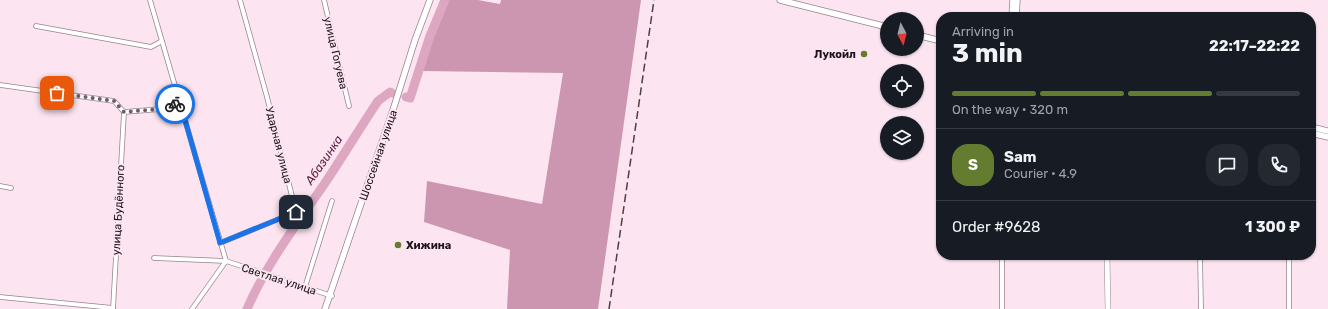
<!DOCTYPE html>
<html lang="en">
<head>
<meta charset="utf-8">
<style>
	body { margin:0; font-family:Rubik,sans-serif; background:#242831; color:#f1f3f6; height:100vh; display:flex; flex-direction:column; font-size:15px; white-space:nowrap }
	* { box-sizing:border-box; margin:0 }
	p { font-size:13px; color:#9ea1a6 }
	.icon { flex:none; width:22px; height:22px; fill:none; stroke:currentColor; stroke-width:2; stroke-linecap:round; stroke-linejoin:round }
	.map { position:relative; flex:1; overflow:hidden }
	.side { position:absolute; left:936px; top:12px; width:380px; height:248px; display:flex; flex-direction:column; background:#171b24; border-radius:16px; box-shadow:0 1px 3px #0004 }
	.side>* { flex:none }
	.needle { width:26px; rotate:173deg }
	.buttons { position:absolute; left:880px; top:12px; display:grid; gap:8px }
	.buttons a { display:grid; place-items:center; width:44px; height:44px; border-radius:50%; background:#171b24; box-shadow:0 1px 3px #0004; font-size:20px }
	.pin { position:absolute; display:grid; place-items:center; width:34px; height:34px; color:#fff; margin:-17px; border-radius:8px; box-shadow:0 2px 6px #0006 }
	.courier { position:absolute; display:grid; place-items:center; width:40px; height:40px; margin:-20px; border:3px solid #1a73e8; border-radius:50%; background:#fff; color:#222; box-shadow:0 1px 5px #0007 }
	.head em { font-style:normal; font-weight:700 }
	.head div { display:flex; flex-direction:column-reverse }
	.head { display:flex; align-items:center; justify-content:space-between; height:68px; padding:0 16px }
	h1 { font-size:26px; font-weight:700; line-height:30px }
	.bar { display:grid; grid-template-columns:repeat(4,1fr); gap:6px 4px; align-content:center; height:48px; padding:0 16px }
	.bar i { height:5px; border-radius:3px; background:#363941 }
	.bar .active { background:#647c2f }
	.bar p { grid-column:span 4 }
	.line { display:flex; align-items:center; gap:10px; padding:0 16px; border-top:1px solid #363941 }
	.line div { flex:1 }
	.round { display:grid; place-items:center; flex:none; width:42px; height:42px; border-radius:16px; background:#242831 }
	.map>svg:first-child { display:block }
	.forest { fill:#cc96b1 }
	.lines { fill:none; stroke-linecap:round; stroke-linejoin:round }
	.river { stroke:#dda6c1; stroke-width:9 }
	.minor-casing { stroke:#98838d; stroke-width:5.5 }
	.tertiary-casing { stroke:#98838d; stroke-width:6 }
	.secondary-casing { stroke:#98838d; stroke-width:7 }
	.minor { stroke:#fff; stroke-width:4 }
	.tertiary { stroke:#fff; stroke-width:5 }
	.secondary { stroke:#fff; stroke-width:5.5 }
	.rail { stroke:#4b4045; stroke-width:1.5; stroke-dasharray:8 4; stroke-linecap:butt }
	.done { stroke:#6b5e64; stroke-width:4; stroke-dasharray:0 7.2 }
	.route { stroke:#1a73e8; stroke-width:5 }
	.poi-dot { fill:#647c2f; stroke:#fce5f0; stroke-width:1.5 }
	.labels { text-anchor:middle; stroke-width:4; stroke-linejoin:round; paint-order:stroke }
	.street-label { font-size:11px; fill:#1d1519; stroke:#fce5f0 }
	.poi-label { font-size:11px; font-weight:bold; fill:#1d1519; stroke:#fce5f0; text-anchor:end }
	.water-label { font-size:12px; font-style:italic; fill:#5c1c42; stroke:#fce5f0 }
</style>
</head>
<body>
<div class="map">
<svg width="1328" height="309" viewBox="0 0 1328 309">
	<rect width="100%" height="100%" fill="#fce5f0"/>
	<polygon class="forest" points="447,0 478,0 500,4 501,0 641,0 598,309 507,309 510,250 424,222 427,181 542,204 563,73 421,71"/>
	<g class="lines">
		<g class="river">
			<polyline points="406,97 410,98 430,36 445,0"/>
			<path d="M247,309C267,263 297,224 325,183C343,156 360,128 378,101L390,92L392,93"/>
		</g>
		<g class="minor-casing">
			<g id="minor">
				<polyline points="150,0 226,261"/>
				<polyline points="324,0 349,106"/>
				<polyline points="36,26 151,47 162,41"/>
				<polyline points="0,85 114,101 124,112 161,109 179,102"/>
				<polyline points="0,186 11,188"/>
				<polyline points="220,243 296,212 267,97 240,0"/>
				<polyline points="1002,255 1002,309"/>
				<polyline points="1200,255 1201,309"/>
				<polyline points="1289,255 1289,309"/>
				<polyline points="154,258 226,261 332,296"/>
				<polyline points="305,287 332,201"/>
				<polyline points="0,297 113,308"/>
				<polyline points="113,309 124,112"/>
				<polyline points="192,309 226,261"/>
			</g>
		</g>
		<g class="tertiary-casing">
			<polyline id="tertiary" points="1107,255 1108,309"/>
		</g>
		<g class="secondary-casing">
			<g id="secondary">
				<polyline points="780,0 887,27"/>
				<polyline points="1012,17 1013,0"/>
				<polyline points="1016,17 1017,0"/>
				<polyline points="917,35 941,41"/>
				<polyline points="1311,127 1328,131"/>
				<polyline points="1311,133 1328,137"/>
				<polyline points="325,309 393,110 415,40 430,0"/>
			</g>
		</g>
		<use href="#minor" class="minor"/>
		<use href="#tertiary" class="tertiary"/>
		<use href="#secondary" class="secondary"/>
		<polyline class="rail" points="609,309 654,0"/>
	</g>
	<g class="lines">
		<polyline class="done" points="57,93 114,101 124,112 161,109 175,104"/>
		<polyline class="route" points="175,104 180,102 220,243 296,212"/>
	</g>
	<g class="poi-dot">
		<circle cx="864" cy="54" r="4"/>
		<circle cx="398" cy="245" r="4"/>
	</g>
	<g class="labels">
		<g class="street-label">
			<text transform="translate(336 53) rotate(77)" y="4">улица Гогуева</text>
			<text transform="translate(279 145) rotate(76)" y="4">Ударная улица</text>
			<text transform="translate(378 155) rotate(-71)" y="4">Шоссейная улица</text>
			<text transform="translate(118 210) rotate(-87)" y="4">улица Будённого</text>
			<text transform="translate(279 279) rotate(18)" y="4">Светлая улица</text>
		</g>
		<g class="poi-label">
			<text x="856" y="58">Лукойл</text>
			<text x="406" y="249" text-anchor="start">Хижина</text>
		</g>
		<g class="water-label">
			<text transform="translate(324 160) rotate(-56)" y="4">Абазинка</text>
		</g>
	</g>
</svg>
<div class="buttons">
<a><svg class="needle" viewBox="-14 -14 28 28"><path d="M0-13l5 13h-10z" fill="#e53935"/><path d="M0 13l5-13h-10z" fill="#9ea1a6"/></svg></a>
<a><svg class="icon" aria-label="locate" viewBox="0 0 24 24"><circle cx="12" cy="12" r="6"/><path d="M12 2v4M12 18v4M2 12h4M18 12h4"/></svg></a>
<a><svg class="icon" aria-label="layers" viewBox="0 0 24 24"><path d="M12 4l9 5-9 5-9-5zM3 14l9 5 9-5"/></svg></a>
</div>
<div class="pin" style="left:57px;top:93px;background:#ea580c"><svg class="icon" aria-label="bag" viewBox="0 0 24 24"><path d="M5 8h14l-1 12H6zM9 8a3 3 0 0 1 6 0"/></svg></div>
<div class="pin" style="left:296px;top:212px;background:#1f2937"><svg class="icon" aria-label="home" viewBox="0 0 24 24"><path d="M3 11l9-7 9 7M6 9v11h12V9"/></svg></div>
<div class="courier" style="left:175px;top:104px"><svg class="icon" aria-label="bike" viewBox="0 0 24 24"><circle cx="6" cy="16" r="4"/><circle cx="18" cy="16" r="4"/><path d="M6 16l4-8h5l3 8M10 8l3 8H6M13 5h3"/></svg></div>
<section class="side">
<div class="head"><div><h1>3 min</h1><p>Arriving in</p></div><em>22:17–22:22</em></div>
<div class="bar"><i class="active"></i><i class="active"></i><i class="active"></i><i></i><p>On the way · 320 m</p></div>
<div class="line" style="height:72px"><b class="round" style="background:#647c2f;color:#fff">S</b><div><b>Sam</b><p>Courier · 4.9</p></div><a class="round"><svg class="icon" aria-label="chat" viewBox="0 0 24 24"><path d="M4 5h16v11H9l-5 4z"/></svg></a><a class="round"><svg class="icon" aria-label="phone" viewBox="0 0 24 24"><path d="M5 4h4l2 5-3 2q2 4 5 5l2-3 5 2v4C11 20 4 13 5 4z"/></svg></a></div>
<div class="line" style="height:52px"><div>Order #9628</div><b>1 300 ₽</b></div>
</section>
</div>
</body>
</html>
